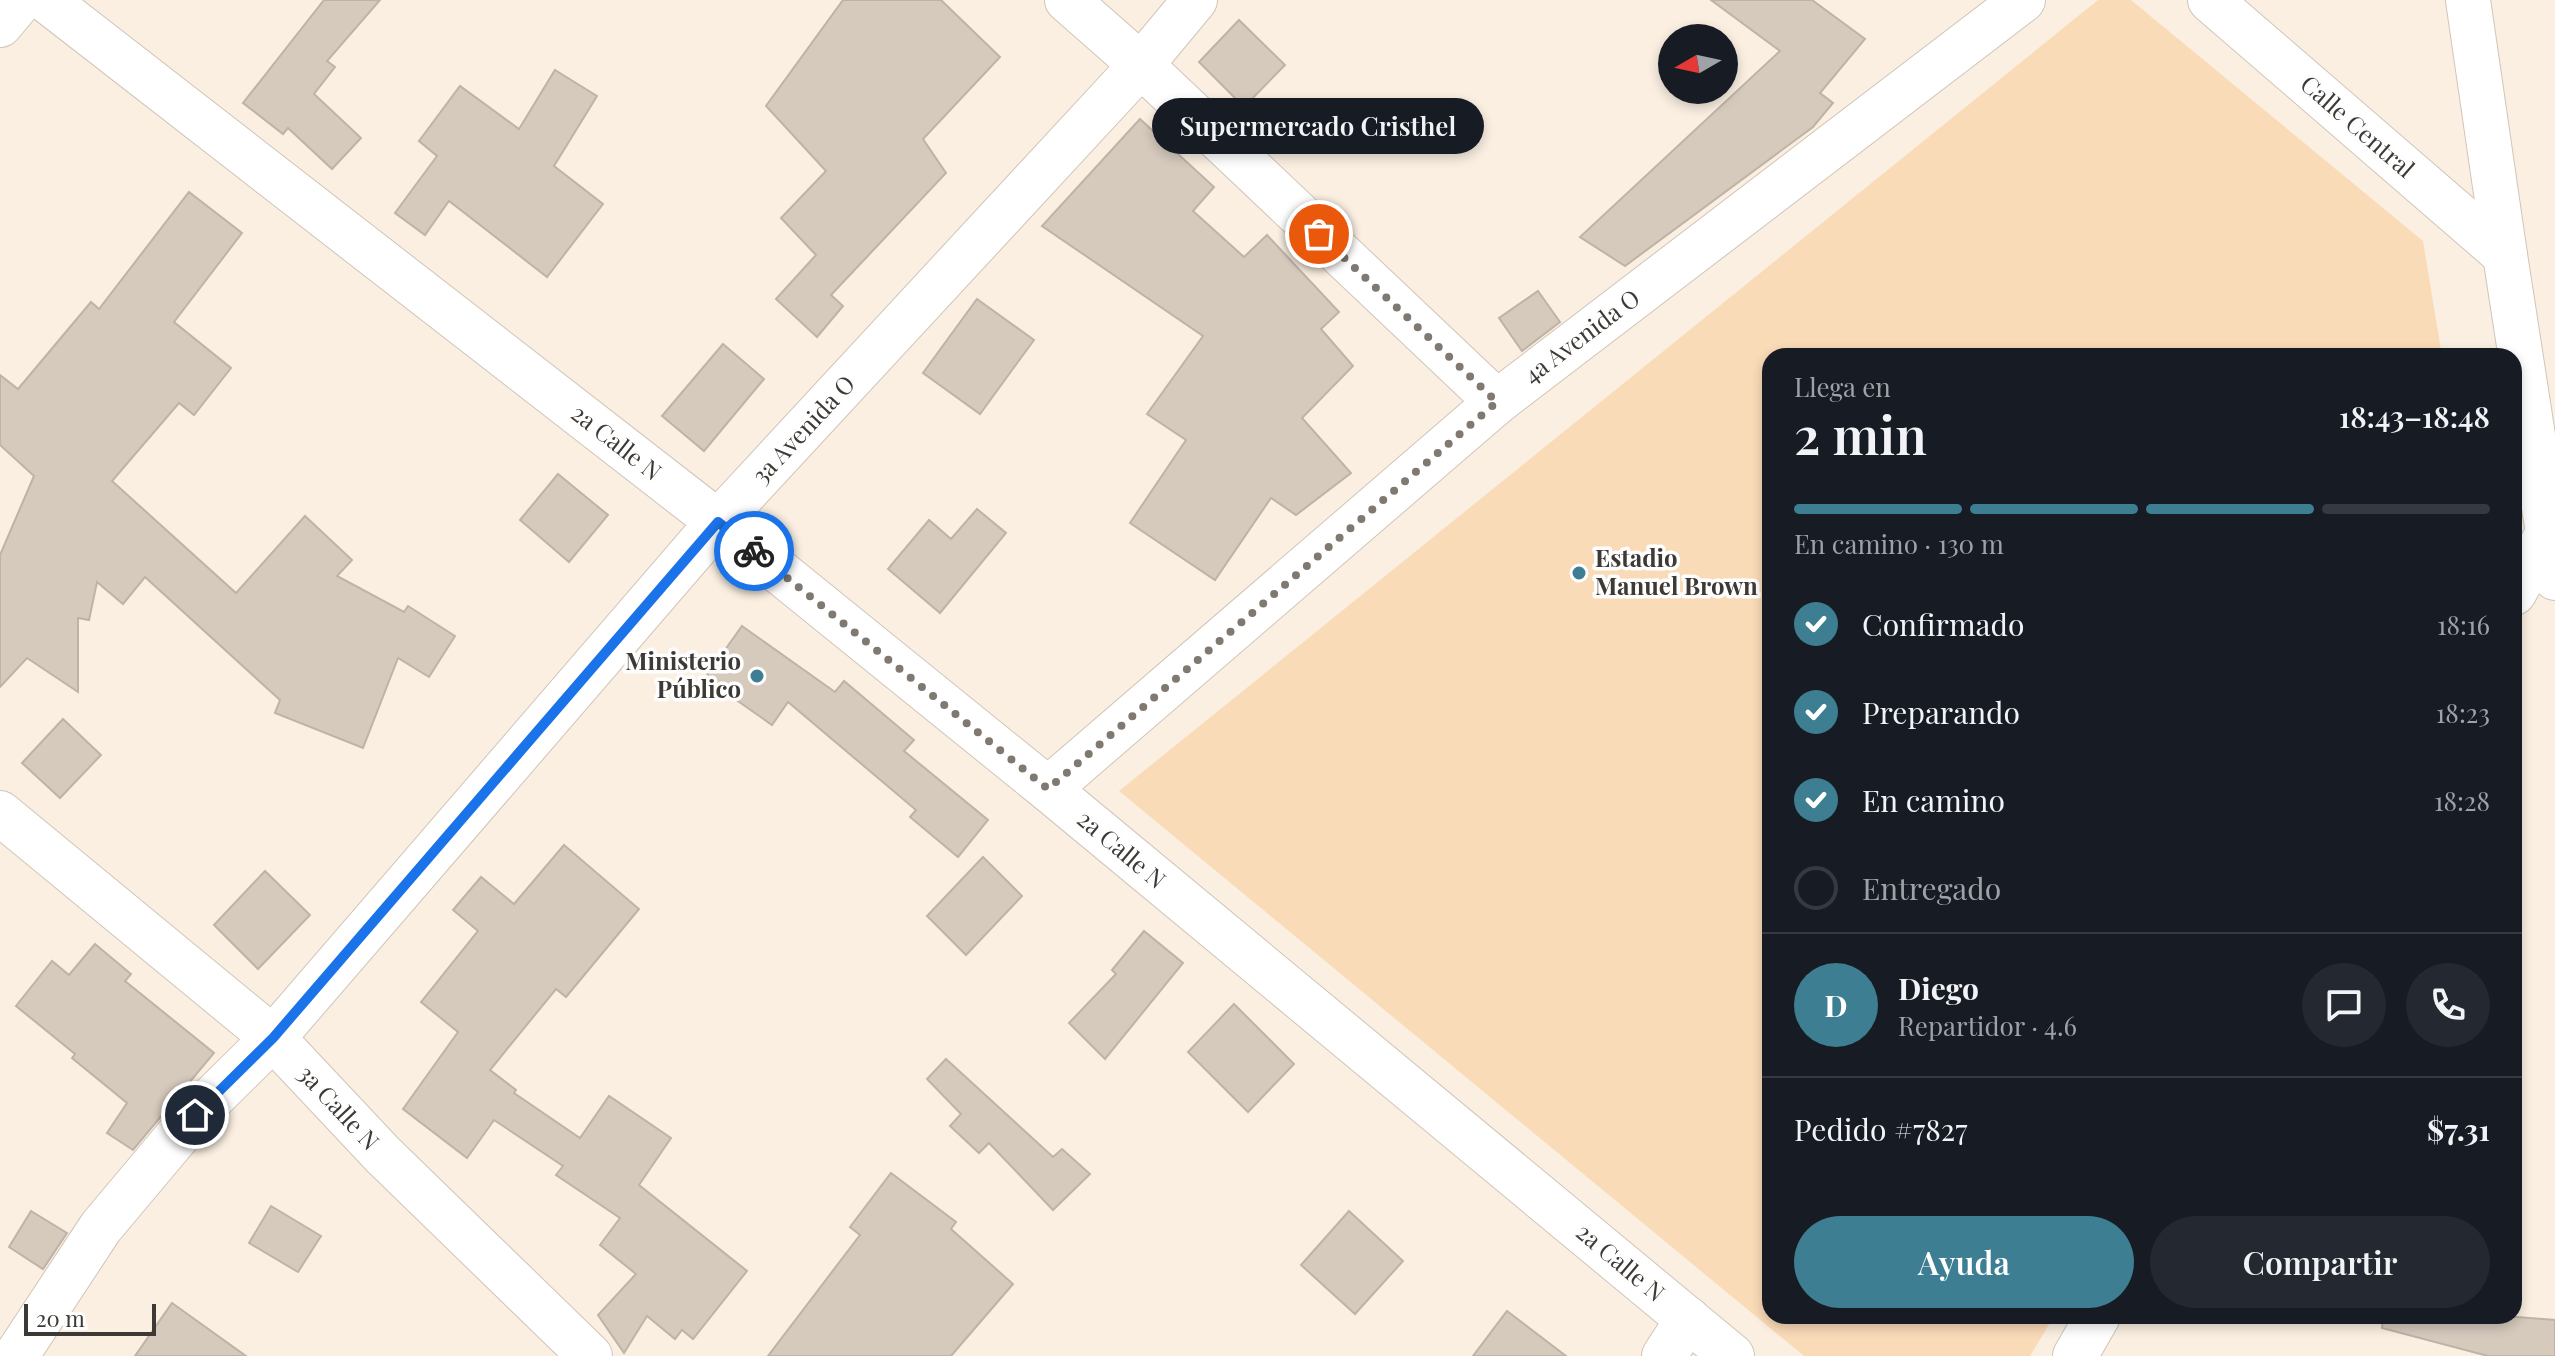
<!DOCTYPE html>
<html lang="es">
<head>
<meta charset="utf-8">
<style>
	body { margin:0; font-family:"Playfair Display",serif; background:#242831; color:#f1f3f6; height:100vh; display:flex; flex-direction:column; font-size:30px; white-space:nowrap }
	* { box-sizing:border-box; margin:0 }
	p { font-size:26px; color:#9ea1a6 }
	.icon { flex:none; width:44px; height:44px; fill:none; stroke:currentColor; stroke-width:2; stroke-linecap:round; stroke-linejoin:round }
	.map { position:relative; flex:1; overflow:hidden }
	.panel { position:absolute; left:1762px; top:348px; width:760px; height:976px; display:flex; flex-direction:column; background:#171b24; border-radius:24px; box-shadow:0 4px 12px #0003 }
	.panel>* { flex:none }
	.needle { width:52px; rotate:261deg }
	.tools { position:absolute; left:1658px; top:24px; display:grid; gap:16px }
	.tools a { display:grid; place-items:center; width:80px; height:80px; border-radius:50%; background:#171b24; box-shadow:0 4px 12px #0003; font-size:40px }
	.scale { position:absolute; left:24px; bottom:20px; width:132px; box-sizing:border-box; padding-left:8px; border:4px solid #3d3934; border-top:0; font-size:22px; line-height:28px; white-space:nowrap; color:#3d3934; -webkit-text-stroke:6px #fefefe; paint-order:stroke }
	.pin { position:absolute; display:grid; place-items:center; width:68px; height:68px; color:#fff; margin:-34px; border:4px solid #fff; border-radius:50%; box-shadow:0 2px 8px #0007 }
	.courier { position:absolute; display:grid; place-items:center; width:80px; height:80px; margin:-40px; border:6px solid #1a73e8; border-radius:50%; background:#fff; color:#222; box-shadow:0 2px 10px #0007 }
	.bubble { position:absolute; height:56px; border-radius:28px; background:#171b24; box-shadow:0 4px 12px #0003; font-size:26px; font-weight:600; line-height:56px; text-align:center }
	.summary em { font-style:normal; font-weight:600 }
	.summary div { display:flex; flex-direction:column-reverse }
	.summary { display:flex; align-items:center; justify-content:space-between; height:136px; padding:0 32px }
	h1 { font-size:52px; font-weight:600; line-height:60px }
	.bar { display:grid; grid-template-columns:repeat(4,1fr); gap:12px 8px; align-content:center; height:96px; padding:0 32px }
	.bar i { height:10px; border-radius:6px; background:#363941 }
	.bar .active { background:#3e7e92 }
	.bar p { grid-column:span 4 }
	.line { display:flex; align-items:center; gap:20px; padding:0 32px; border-top:2px solid #363941 }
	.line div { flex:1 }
	.round { display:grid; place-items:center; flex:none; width:84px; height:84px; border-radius:42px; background:#242831 }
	ol { padding:0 32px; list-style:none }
	li { display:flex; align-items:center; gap:24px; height:88px }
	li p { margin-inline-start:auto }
	li .icon { padding:8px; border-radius:50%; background:#3e7e92; color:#fff; stroke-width:4 }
	li:last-child { color:#9ea1a6 }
	li i { width:44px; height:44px; border:4px solid #363941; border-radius:50% }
	.action { display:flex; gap:16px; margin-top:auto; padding:16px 32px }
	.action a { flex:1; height:92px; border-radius:48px; background:#3e7e92; color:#fff; font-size:32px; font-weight:600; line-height:92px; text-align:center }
	.action a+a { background:#242831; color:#f1f3f6 }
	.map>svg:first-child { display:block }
	.green { fill:#fadbb8 }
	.building { fill:#d6cabd; stroke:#beb3a6; stroke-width:2 }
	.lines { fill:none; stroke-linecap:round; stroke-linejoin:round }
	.minor-casing { stroke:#d0c5b8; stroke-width:46 }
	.tertiary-casing { stroke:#d0c5b8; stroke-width:46 }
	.minor { stroke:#fff; stroke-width:44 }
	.tertiary { stroke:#fff; stroke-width:44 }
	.done { stroke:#7f7971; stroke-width:8; stroke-dasharray:0 14.4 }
	.route { stroke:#1a73e8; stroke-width:10 }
	.poi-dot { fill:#3e7e92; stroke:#fefefe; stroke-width:3 }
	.labels { text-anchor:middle; stroke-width:7; stroke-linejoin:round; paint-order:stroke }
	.street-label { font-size:24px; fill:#3d3934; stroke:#fefefe }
	.poi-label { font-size:24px; font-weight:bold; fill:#3d3934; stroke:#fefefe; text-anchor:start }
</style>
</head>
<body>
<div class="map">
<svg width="2555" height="1356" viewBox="0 0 2555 1356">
	<rect width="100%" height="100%" fill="#faefe1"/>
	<polygon class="green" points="2098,0 2131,0 2423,241 2442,356 1770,356 1770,1316 2054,1316 2030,1356 1804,1356 1119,791"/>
	<g class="building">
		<polygon points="324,0 380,0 327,61 335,67 314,94 361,138 332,169 288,128 283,134 243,103"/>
		<polygon points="843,0 941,0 1000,57 923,139 946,173 831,295 843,306 817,337 776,299 816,255 781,218 826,171 766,106"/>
		<polygon points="1711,0 1812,0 1865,39 1820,93 1833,103 1813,127 1625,266 1580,237 1780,51"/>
		<polygon points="1239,20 1285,65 1244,107 1199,62"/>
		<polygon points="555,70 597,96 554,166 603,204 547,277 449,201 425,235 395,213 437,156 419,141 460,86 519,129"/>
		<polygon points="1140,119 1214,187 1193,211 1244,257 1267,235 1339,312 1321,329 1353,366 1302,418 1351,473 1296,515 1271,498 1215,580 1130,523 1186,440 1147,414 1203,336 1042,226"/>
		<polygon points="189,192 242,233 174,322 231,368 194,415 179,403 112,481 236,593 305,516 352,560 337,576 404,612 408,606 455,636 429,677 398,658 363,748 275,713 280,700 145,577 123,604 97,582 89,620 78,618 78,692 27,658 0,687 0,555 34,476 0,445 0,375 18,389 91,302 99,309"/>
		<polygon points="1538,291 1560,322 1522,351 1499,318"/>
		<polygon points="977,299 1034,340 980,414 923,373"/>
		<polygon points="723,344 764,379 704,451 662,416"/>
		<polygon points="558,474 608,515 569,562 520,520"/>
		<polygon points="977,509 1006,533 940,613 888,569 929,520 951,539"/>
		<polygon points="742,626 835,692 844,681 914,740 904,751 988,820 958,857 910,817 916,810 788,702 772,725 705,678"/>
		<polygon points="63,719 101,755 60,798 22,763"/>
		<polygon points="564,845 639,909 566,997 556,989 490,1070 516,1090 514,1093 580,1138 609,1096 671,1138 639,1185 747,1271 693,1339 682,1330 675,1339 647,1316 624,1353 598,1315 636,1274 600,1245 620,1218 556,1175 563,1166 494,1120 467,1158 403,1109 458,1032 421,1002 478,931 453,910 481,877 514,904"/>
		<polygon points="983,857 1022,896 966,955 927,916"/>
		<polygon points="265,871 310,915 258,969 214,925"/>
		<polygon points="1144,931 1183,963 1105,1059 1069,1023 1116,974 1112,970"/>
		<polygon points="95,944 131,974 125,981 214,1053 133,1150 107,1133 127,1103 72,1058 75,1054 16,1006 52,961 69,975"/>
		<polygon points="1234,1004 1294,1064 1248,1112 1188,1052"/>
		<polygon points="946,1059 1053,1157 1062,1149 1090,1174 1053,1210 989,1143 979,1153 950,1126 961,1114 927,1079"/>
		<polygon points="891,1173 956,1222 951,1229 1013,1284 951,1356 768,1356 860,1235 850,1227"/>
		<polygon points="271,1206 321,1236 298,1272 249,1243"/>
		<polygon points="31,1211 67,1233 43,1269 9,1247"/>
		<polygon points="1349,1211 1403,1261 1355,1314 1301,1265"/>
		<polygon points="172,1303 246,1356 135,1356"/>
		<polygon points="1507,1311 1566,1356 1473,1356"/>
		<polygon points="2383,1316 2505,1316 2555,1320 2555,1356 2488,1356 2382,1328"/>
	</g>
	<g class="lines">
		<g class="minor-casing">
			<g id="minor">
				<polyline points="46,0 718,522 1048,789 1732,1356"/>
				<polyline points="1067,0 1141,65 1497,402"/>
				<polyline points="0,25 21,0"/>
				<polyline points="2505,255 2555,578"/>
				<polyline points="2514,593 2548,533"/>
				<polyline points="1048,789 1497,402 2023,0"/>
				<polyline points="0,813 273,1038 383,1155 590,1356"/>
				<polyline points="16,1356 101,1227 195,1115 273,1038 718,522 1141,65 1195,0"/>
				<polyline points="1664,1356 1688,1319"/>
				<polyline points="2075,1356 2098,1316"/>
			</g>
		</g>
		<g class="tertiary-casing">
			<g id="tertiary">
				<polyline points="2210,0 2505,255"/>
				<polyline points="2468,0 2505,255"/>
			</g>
		</g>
		<use href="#minor" class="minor"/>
		<use href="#tertiary" class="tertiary"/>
	</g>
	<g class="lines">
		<polyline class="done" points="754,551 1048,789 1497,402 1319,234"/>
		<polyline class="route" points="195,1115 273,1038 718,522 754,551"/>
	</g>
	<g class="poi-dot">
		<circle cx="1579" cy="573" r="8"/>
		<circle cx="757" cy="676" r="8"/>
	</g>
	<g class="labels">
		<g class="street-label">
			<text transform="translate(2357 127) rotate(41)" y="8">Calle Central</text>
			<text transform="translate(1582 337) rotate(-37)" y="8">4a Avenida O</text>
			<text transform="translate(804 430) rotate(-47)" y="8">3a Avenida O</text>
			<text transform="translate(616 443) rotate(38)" y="8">2a Calle N</text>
			<text transform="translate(1121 850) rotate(40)" y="8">2a Calle N</text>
			<text transform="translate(338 1108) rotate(47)" y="8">3a Calle N</text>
			<text transform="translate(1620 1263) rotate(40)" y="8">2a Calle N</text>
		</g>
		<g class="poi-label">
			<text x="1595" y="567">Estadio<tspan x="1595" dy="28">Manuel Brown</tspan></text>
			<text x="741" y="670" text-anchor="end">Ministerio<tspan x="741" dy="28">Público</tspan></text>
		</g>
	</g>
</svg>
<div class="tools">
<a><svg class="needle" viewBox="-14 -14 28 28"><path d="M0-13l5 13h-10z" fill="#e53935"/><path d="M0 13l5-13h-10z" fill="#9ea1a6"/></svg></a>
</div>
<div class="scale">20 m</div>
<div class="pin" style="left:1319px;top:234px;background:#ea580c"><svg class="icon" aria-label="bag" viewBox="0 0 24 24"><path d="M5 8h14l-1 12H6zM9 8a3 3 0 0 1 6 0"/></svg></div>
<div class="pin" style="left:195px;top:1115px;background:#1f2937"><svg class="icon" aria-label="home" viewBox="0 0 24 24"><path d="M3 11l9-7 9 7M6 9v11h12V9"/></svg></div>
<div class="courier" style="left:754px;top:551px"><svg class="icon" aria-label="bike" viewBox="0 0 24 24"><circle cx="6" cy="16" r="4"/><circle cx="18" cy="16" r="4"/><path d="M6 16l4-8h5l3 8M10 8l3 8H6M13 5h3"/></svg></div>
<div class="bubble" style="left:1152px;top:98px;width:332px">Supermercado Cristhel</div>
<section class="panel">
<div class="summary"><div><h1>2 min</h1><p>Llega en</p></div><em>18:43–18:48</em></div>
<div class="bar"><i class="active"></i><i class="active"></i><i class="active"></i><i></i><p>En camino · 130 m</p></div>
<ol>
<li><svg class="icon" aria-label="check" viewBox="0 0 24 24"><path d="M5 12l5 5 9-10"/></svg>Confirmado<p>18:16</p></li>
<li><svg class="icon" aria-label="check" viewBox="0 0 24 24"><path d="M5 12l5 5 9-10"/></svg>Preparando<p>18:23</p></li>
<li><svg class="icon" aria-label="check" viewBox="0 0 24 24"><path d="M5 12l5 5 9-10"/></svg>En camino<p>18:28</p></li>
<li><i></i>Entregado</li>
</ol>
<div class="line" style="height:144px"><b class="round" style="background:#3e7e92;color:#fff">D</b><div><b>Diego</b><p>Repartidor · 4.6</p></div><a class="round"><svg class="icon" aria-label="chat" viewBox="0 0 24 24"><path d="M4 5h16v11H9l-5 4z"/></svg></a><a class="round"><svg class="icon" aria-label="phone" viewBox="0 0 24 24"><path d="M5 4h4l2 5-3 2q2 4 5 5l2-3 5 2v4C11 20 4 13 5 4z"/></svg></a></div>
<div class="line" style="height:104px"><div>Pedido #7827</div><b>$7.31</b></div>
<div class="action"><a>Ayuda</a><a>Compartir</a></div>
</section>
</div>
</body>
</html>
